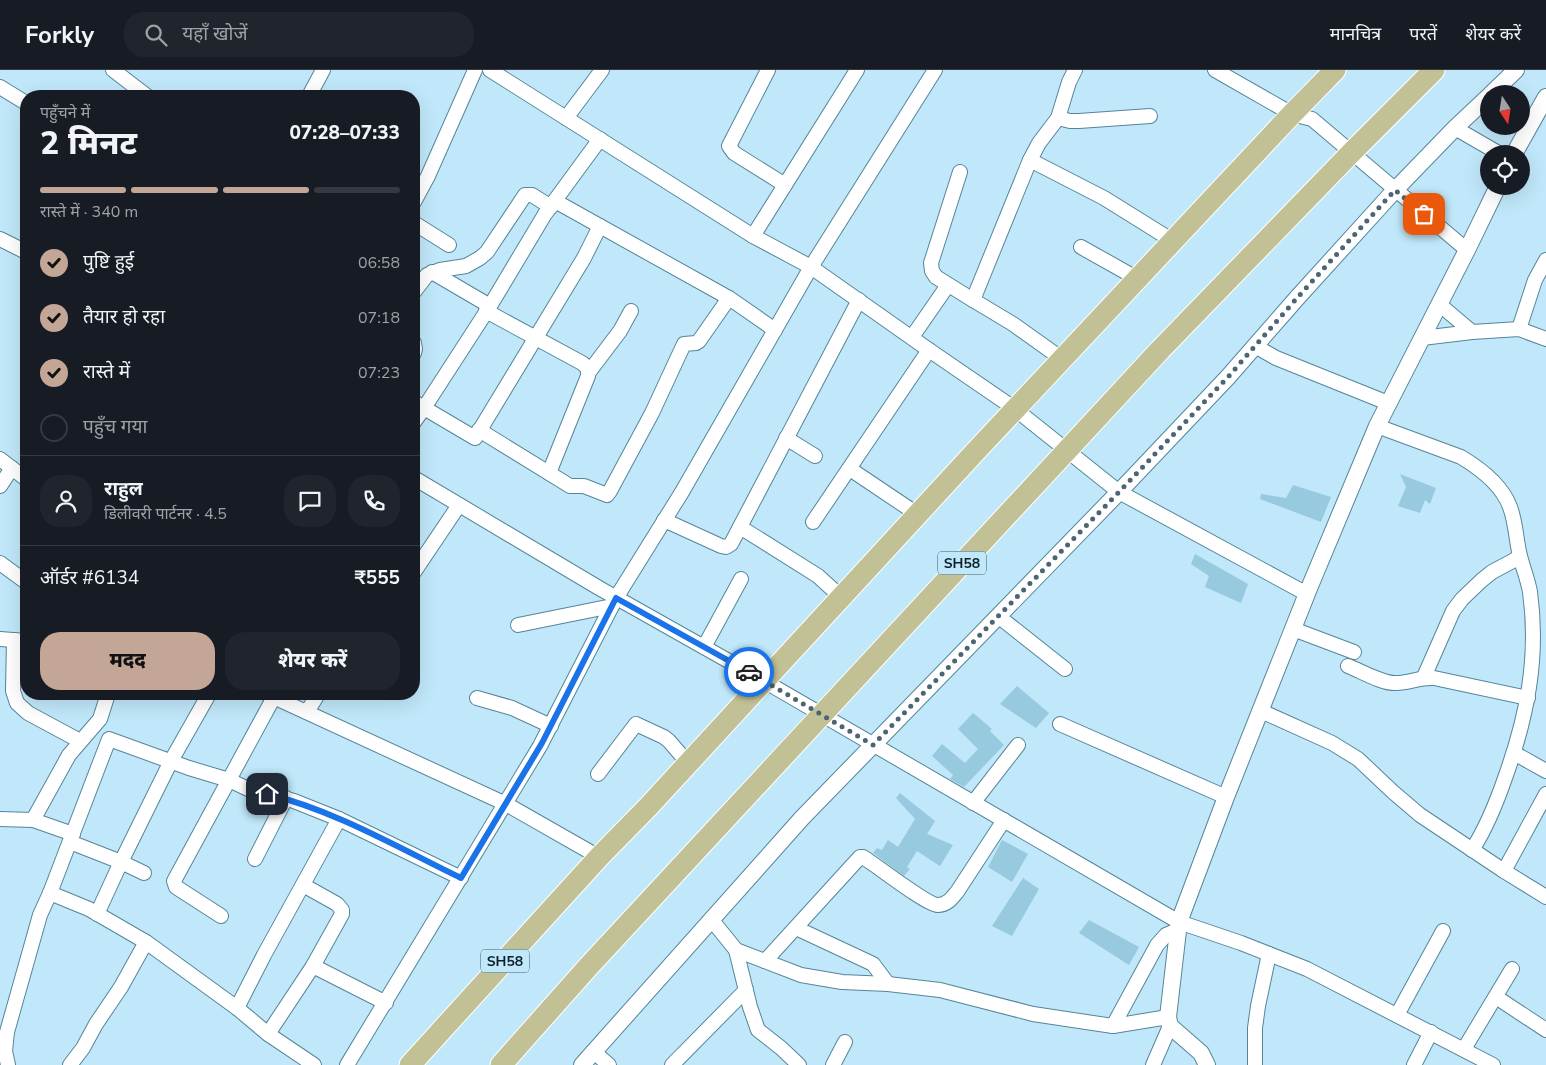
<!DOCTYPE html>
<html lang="hi">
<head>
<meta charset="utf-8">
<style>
	body { margin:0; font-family:"Nunito Sans","Noto Sans Devanagari",sans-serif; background:#20242c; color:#f1f3f6; height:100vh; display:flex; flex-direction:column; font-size:19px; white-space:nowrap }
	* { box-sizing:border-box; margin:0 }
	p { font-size:16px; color:#9ea1a6 }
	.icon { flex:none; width:28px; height:28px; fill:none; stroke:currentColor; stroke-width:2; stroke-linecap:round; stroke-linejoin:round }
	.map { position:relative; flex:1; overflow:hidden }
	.side { position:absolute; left:20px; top:20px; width:400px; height:610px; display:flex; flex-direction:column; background:#171b24; border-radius:20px; box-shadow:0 5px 20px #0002 }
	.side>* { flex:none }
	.needle { width:32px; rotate:168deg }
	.buttons { position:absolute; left:1480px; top:15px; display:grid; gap:10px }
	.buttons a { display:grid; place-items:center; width:50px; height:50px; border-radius:50%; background:#171b24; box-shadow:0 5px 20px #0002; font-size:25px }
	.pin { position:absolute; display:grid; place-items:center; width:42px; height:42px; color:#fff; margin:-21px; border-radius:10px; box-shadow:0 2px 8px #0006 }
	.courier { position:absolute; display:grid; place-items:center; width:50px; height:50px; margin:-25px; border:4px solid #1a73e8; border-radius:50%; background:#fff; color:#222; box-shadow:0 1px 6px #0007 }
	.overview em { font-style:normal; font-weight:800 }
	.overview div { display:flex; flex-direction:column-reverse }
	.overview { display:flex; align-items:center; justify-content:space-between; height:85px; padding:0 20px }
	h1 { font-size:32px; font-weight:800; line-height:38px }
	.bar { display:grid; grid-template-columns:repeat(4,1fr); gap:8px 5px; align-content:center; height:60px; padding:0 20px }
	.bar i { height:6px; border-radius:4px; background:#363941 }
	.bar .current { background:#c4a696 }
	.bar p { grid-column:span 4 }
	.line { display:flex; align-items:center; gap:12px; padding:0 20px; border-top:1px solid #363941 }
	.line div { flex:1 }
	.round { display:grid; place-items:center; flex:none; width:52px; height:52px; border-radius:20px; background:#20242c }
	ol { padding:0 20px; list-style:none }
	li { display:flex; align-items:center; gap:15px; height:55px }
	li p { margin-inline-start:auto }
	li .icon { padding:5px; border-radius:50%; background:#c4a696; color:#111; stroke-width:4 }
	li:last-child { color:#9ea1a6 }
	li i { width:28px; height:28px; border:2px solid #363941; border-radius:50% }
	.primary-button { display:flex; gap:10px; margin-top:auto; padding:10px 20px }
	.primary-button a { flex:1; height:58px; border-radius:20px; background:#c4a696; color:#111; font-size:20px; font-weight:800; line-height:58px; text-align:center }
	.primary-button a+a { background:#20242c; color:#f1f3f6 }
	header { display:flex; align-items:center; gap:30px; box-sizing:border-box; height:70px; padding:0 25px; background:#171b24; border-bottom:1px solid #363941 }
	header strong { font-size:24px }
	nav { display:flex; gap:28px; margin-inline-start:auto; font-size:18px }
	.search { width:350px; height:45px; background:#20242c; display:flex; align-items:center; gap:12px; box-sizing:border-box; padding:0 18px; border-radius:20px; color:#9ea1a6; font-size:19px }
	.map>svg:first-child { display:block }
	.building { fill:#97c9df }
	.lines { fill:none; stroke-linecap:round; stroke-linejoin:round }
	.minor-casing { stroke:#558599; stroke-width:16 }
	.tertiary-casing { stroke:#558599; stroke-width:18 }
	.primary-casing { stroke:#fff; stroke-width:23 }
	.minor { stroke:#fff; stroke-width:14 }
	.tertiary { stroke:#fff; stroke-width:16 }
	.primary { stroke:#c2c195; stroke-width:21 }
	.done { stroke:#4b6572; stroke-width:5; stroke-dasharray:0 9 }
	.route { stroke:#1a73e8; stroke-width:6 }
	.labels { text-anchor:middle; stroke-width:4.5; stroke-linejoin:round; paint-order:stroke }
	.shield { fill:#c0e8fa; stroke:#425b67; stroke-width:1 }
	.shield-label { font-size:14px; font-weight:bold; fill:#0c1f28 }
</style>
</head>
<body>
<header>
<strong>Forkly</strong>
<div class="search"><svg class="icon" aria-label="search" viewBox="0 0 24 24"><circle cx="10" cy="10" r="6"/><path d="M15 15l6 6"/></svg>यहाँ खोजें</div>
<nav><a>मानचित्र</a><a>परतें</a><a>शेयर करें</a></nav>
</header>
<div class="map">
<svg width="1546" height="995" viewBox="0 0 1546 995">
	<rect width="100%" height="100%" fill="#c0e8fa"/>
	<g class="building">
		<polygon points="1400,404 1436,418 1430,434 1425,430 1420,443 1398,436 1406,417"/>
		<polygon points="1293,415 1331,427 1321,452 1260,429 1261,424 1286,428"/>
		<polygon points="1195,484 1248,514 1241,533 1205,517 1209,506 1191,494"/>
		<polygon points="1017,616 1049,643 1036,658 1000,634"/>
		<polygon points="973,643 992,659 990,661 1004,675 964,717 950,709 953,705 932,686 942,674 965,693 978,679 958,659"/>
		<polygon points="900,723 935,751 927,764 953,775 940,796 917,781 907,797 910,799 904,806 873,783 877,778 882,780 888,770 898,777 915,749 896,728"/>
		<polygon points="1002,770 1028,784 1012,812 988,797"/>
		<polygon points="1023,808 1039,819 1012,866 992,856"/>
		<polygon points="1089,850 1139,877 1129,895 1079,863"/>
	</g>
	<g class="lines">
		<g class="minor-casing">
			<g id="minor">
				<polyline points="113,0 147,26"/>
				<polyline points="490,0 753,166 811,197 929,280 1015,339 1119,422 1307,524"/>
				<polyline points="768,0 729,76 734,83 785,115"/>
				<polyline points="1215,0 1292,44 1312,49 1467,180"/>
				<polyline points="0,17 26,33"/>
				<polyline points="309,26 323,0"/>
				<polyline points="566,48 602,0"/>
				<polyline points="1058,48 1070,51 1079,51 1150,46"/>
				<polyline points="1455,58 1500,84"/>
				<polyline points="1030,90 1039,73 1058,48 1069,12 1075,0"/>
				<polyline points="960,102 931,193 932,201 936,207 973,230"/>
				<polyline points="555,131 729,228 775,260"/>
				<polyline points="414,132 428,106 475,0"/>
				<polyline points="414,153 449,175"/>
				<polyline points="753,166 857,0"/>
				<polyline points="0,169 26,182"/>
				<polyline points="1081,177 1138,209"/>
				<polyline points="432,202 490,236"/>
				<polyline points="414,222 427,205 440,200 466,196 480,188 487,182 525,125 532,125 551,137"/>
				<polyline points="1439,234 1472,262"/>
				<polyline points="486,241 582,293 588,298 588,306 549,403"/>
				<polyline points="1519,259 1535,210 1546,190"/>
				<polyline points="912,267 948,215"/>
				<polyline points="1422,268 1472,262 1519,259 1546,269"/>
				<polyline points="414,273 415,279 414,283"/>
				<polyline points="1255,276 1276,288 1388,333"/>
				<polyline points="1062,289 1013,254 973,230 1030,90 1104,128 1173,171"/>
				<polyline points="589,302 620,261 631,241"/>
				<polyline points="414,332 475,368 584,188 600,156"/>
				<polyline points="414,352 424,338 490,236 545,144 600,69"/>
				<path d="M1377,356L1461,387C1481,399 1502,415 1510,437C1516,453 1516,470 1520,486C1523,498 1528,510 1530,522C1539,587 1527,647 1505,708C1496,734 1487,757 1472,780"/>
				<polyline points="479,360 570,416 584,416 607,425 610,421 652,343 684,274 696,273 699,271 729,228"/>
				<polyline points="786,368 815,386"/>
				<polyline points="0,389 26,409"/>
				<polyline points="850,399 917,444"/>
				<polyline points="414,408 599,518 764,611 1179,852 1241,873 1307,899 1493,995"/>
				<polyline points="0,416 12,398"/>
				<polyline points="664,450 721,476 726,477 731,474 859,230"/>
				<polyline points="813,452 929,280"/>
				<polyline points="740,457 818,506 841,527"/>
				<polyline points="0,493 26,512"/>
				<polyline points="414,502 459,435"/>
				<polyline points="998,546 1065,599"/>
				<polyline points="518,555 612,536"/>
				<polyline points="1293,559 1354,582"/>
				<polyline points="0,569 26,571"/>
				<polyline points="14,570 13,621 17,633 28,643 80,671"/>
				<polyline points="704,577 741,509"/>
				<path d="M1348,596C1361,601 1383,614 1396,613C1410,613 1419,607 1434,608L1528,628"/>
				<polyline points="1424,607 1453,541 1462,529 1482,510 1492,502 1520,487"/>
				<polyline points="267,624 506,734 599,787"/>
				<polyline points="477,628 512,638 551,656"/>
				<polyline points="1261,641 1332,673 1358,689 1393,722 1420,745 1504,801 1546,827"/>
				<polyline points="307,642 318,624"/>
				<polyline points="1060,654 1226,727"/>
				<polyline points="1514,683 1546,701"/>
				<polyline points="598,704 636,654 664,667 669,671 688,693"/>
				<polyline points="973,733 1018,675"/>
				<polyline points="0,749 33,750 73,764"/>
				<polyline points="33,750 69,685 100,649 108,624"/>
				<polyline points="70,772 121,792 171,691 209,624"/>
				<polyline points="255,789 286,728"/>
				<polyline points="1504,801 1546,724"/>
				<polyline points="50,823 89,839 146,872 237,938 268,964 314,995"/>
				<polyline points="97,844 121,792 144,803"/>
				<polyline points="221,846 176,817 174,811 274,627"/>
				<polyline points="711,849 736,880 801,905 842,912 888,914 940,920 1033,944 1113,956 1168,947"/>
				<polyline points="796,858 873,894 888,914"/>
				<polyline points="736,880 750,937 758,960 781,978 799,995"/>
				<path d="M765,891L860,787H863C876,795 927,835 938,835C947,835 952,828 957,822L1004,750"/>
				<polyline points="313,896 386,933"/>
				<polyline points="1496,927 1546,960"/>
				<polyline points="237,938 264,885 339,749"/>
				<polyline points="1397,945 1443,861"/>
				<polyline points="1113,956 1157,875 1166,865 1178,860"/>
				<polyline points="268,964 313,896 342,844 342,840 337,834 303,815"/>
				<polyline points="1464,979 1512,899"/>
				<polyline points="594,982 609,995"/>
				<polyline points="8,995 5,981 7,962 40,845 50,823 109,669 189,698 229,710 248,719 294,731 339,749 461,808"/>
				<polyline points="70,995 83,978 96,954 121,917 146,872"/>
				<polyline points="347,995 540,676 616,528 682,422 811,197 935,0"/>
				<polyline points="672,995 746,920"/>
				<polyline points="833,995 845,972"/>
				<polyline points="1153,995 1170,956"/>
				<polyline points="1255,995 1255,958 1258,936 1269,884"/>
				<polyline points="1414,995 1431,962"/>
			</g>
		</g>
		<g class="tertiary-casing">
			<g id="tertiary">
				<polyline points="1491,24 1516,0"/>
				<polyline points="1514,84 1546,27"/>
				<polyline points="582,995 802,748 1119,422 1228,307 1297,228 1395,120 1455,58 1489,26"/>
				<polyline points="1207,995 1201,983 1170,956 1168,947 1179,852 1226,727 1310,516 1377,356 1467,180 1498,116"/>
			</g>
		</g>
		<g class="primary-casing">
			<g id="primary">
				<polyline points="410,995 599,787 648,737 975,382 1292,44 1335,0"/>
				<polyline points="501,995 588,897 1160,280 1351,83 1434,0"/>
			</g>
		</g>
		<use href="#minor" class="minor"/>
		<use href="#tertiary" class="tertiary"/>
		<use href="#primary" class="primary"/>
	</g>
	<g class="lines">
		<polyline class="done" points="749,602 873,675 1119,422 1228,307 1297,228 1395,120 1424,144"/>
		<path class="route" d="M267,724C334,740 399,778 461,808L542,673L616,528L749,602"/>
	</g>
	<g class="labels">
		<g class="shield">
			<rect x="938" y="481.5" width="48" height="23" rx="4"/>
			<rect x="481" y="879.5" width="48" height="23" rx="4"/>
		</g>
		<g class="shield-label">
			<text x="962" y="498">SH58</text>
			<text x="505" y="896">SH58</text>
		</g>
	</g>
</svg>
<div class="buttons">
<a><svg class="needle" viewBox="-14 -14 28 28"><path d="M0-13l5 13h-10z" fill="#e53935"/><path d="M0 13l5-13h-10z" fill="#9ea1a6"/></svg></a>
<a><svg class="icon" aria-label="locate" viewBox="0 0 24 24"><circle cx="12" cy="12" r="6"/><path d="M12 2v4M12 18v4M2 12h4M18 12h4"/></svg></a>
</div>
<div class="pin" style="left:1424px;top:144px;background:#ea580c"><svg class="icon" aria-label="bag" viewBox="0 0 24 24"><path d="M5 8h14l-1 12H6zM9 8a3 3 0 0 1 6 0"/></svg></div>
<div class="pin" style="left:267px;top:724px;background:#1f2937"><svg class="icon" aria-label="home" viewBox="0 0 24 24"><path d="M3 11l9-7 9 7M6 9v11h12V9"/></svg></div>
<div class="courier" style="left:749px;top:602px"><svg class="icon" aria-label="car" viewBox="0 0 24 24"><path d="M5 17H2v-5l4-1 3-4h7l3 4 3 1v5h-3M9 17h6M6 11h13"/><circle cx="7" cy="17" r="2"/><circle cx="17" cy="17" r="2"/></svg></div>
<section class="side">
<div class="overview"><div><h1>2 मिनट</h1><p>पहुँचने में</p></div><em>07:28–07:33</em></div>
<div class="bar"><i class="current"></i><i class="current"></i><i class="current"></i><i></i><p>रास्ते में · 340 m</p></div>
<ol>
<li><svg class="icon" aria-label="check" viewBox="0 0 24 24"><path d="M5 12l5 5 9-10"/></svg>पुष्टि हुई<p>06:58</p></li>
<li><svg class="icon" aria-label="check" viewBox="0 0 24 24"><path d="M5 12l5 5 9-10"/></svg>तैयार हो रहा<p>07:18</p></li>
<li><svg class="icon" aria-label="check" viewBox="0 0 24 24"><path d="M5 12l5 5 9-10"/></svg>रास्ते में<p>07:23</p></li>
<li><i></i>पहुँच गया</li>
</ol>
<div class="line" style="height:90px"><a class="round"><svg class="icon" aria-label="person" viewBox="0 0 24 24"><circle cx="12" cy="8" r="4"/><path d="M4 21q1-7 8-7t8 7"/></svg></a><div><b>राहुल</b><p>डिलीवरी पार्टनर · 4.5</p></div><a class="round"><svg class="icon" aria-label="chat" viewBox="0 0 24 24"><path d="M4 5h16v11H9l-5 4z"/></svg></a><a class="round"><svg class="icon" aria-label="phone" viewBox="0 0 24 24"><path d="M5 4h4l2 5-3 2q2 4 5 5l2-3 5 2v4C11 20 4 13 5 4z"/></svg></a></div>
<div class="line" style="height:65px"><div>ऑर्डर #6134</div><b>₹555</b></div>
<div class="primary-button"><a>मदद</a><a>शेयर करें</a></div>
</section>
</div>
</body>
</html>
